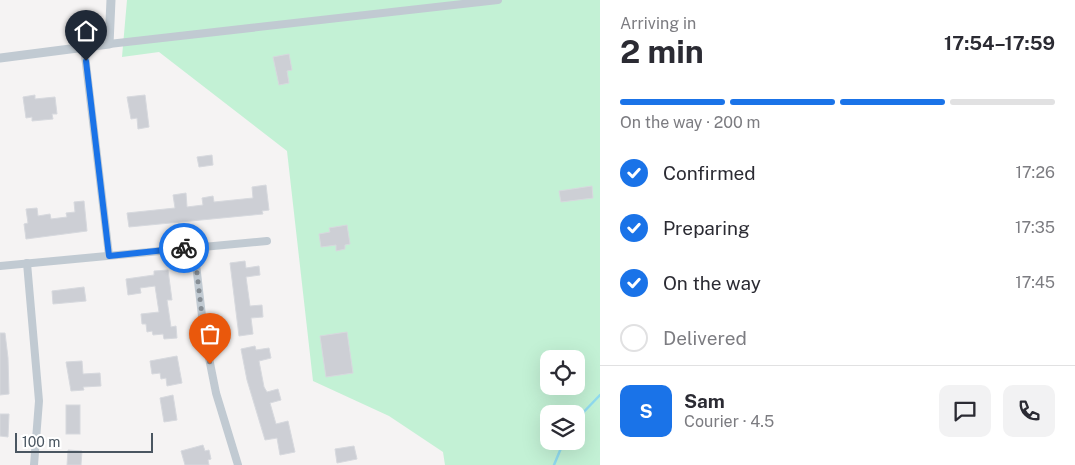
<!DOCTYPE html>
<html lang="en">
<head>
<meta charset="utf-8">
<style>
	body { margin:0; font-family:"Public Sans",sans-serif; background:#f2f2f3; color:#2b2b33; height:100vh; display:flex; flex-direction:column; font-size:19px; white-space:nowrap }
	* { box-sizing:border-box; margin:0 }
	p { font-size:16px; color:#7c7c81 }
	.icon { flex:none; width:28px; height:28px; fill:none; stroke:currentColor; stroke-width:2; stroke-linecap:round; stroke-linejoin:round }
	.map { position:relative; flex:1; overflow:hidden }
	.sheet { display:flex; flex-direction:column; background:#fff; width:475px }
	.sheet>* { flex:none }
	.controls { position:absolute; left:540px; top:350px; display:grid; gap:10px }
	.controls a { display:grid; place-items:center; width:45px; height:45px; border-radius:10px; background:#fff; box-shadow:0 5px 20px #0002; font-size:25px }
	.scale { position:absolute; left:15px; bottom:12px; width:138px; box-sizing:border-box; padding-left:5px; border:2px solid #4a5661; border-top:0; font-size:14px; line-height:18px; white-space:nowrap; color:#4a5661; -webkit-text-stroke:4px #fff; paint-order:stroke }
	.pin { position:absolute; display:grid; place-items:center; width:42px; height:42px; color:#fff; margin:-51px -21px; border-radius:50% 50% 50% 0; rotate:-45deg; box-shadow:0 0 5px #0007 }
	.pin .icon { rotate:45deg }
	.courier { position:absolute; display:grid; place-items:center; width:50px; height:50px; margin:-25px; border:4px solid #1a73e8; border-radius:50%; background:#fff; color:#222; box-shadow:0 1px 6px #0007 }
	.overview em { font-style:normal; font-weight:700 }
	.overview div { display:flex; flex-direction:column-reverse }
	.overview { display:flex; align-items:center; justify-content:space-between; height:85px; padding:0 20px }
	h1 { font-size:32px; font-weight:700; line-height:38px }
	.bar { display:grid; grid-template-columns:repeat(4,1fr); gap:8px 5px; align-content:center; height:60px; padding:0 20px }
	.bar i { height:6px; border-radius:4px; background:#e1e1e2 }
	.bar .current { background:#1a73e8 }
	.bar p { grid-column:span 4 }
	.line { display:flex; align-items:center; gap:12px; padding:0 20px; border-top:1px solid #e1e1e2 }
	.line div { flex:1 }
	.round { display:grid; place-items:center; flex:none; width:52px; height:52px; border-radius:10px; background:#f2f2f3 }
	ol { padding:0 20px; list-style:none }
	li { display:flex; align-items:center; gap:15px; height:55px }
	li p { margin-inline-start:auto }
	li .icon { padding:5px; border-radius:50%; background:#1a73e8; color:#fff; stroke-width:4 }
	li:last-child { color:#7c7c81 }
	li i { width:28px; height:28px; border:2px solid #e1e1e2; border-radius:50% }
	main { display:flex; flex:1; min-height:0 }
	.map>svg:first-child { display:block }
	.green { fill:#c3f1d5; fill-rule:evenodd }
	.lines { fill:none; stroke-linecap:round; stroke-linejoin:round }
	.stream { stroke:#90daee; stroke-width:2.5 }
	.building { fill:#cdcfd5; stroke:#d7d9de }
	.minor { stroke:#c1cad2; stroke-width:8 }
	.tertiary { stroke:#c1cad2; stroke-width:9 }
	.done { stroke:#868d94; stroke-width:5; stroke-dasharray:0 9 }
	.route { stroke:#1a73e8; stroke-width:6 }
</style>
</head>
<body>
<main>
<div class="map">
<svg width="600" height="465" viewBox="0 0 600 465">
	<rect width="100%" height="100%" fill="#f5f3f3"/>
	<path class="green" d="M127,0H600V465H445L443,452L389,416L313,381L287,151L159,52L122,57ZM549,359H576V386H549ZM549,414H576V441H549Z"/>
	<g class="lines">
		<g class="stream">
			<polyline points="576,420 600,395"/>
			<polyline points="554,465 564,441"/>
		</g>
	</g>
	<g class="building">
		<polygon points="289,54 292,70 287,71 289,83 279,85 273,57"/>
		<polygon points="35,95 35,99 55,97 57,114 52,114 53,119 32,121 32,117 26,118 23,97"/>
		<polygon points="145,95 149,127 138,129 137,118 131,119 127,97"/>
		<polygon points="212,155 213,165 199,167 197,157"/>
		<polygon points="266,185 269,210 262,211 263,214 129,227 127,213 175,208 173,195 186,193 187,207 203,205 202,198 213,196 214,202 253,198 252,187"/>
		<polygon points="592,186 593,198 561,202 559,191"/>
		<polygon points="84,201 87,231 26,239 24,224 28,223 26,209 37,208 38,216 50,214 51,219 67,217 66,213 75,212 74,202"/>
		<polygon points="347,225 350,244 345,245 345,249 336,251 336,245 321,247 319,234 330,232 329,228"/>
		<polygon points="245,261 246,268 259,266 260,275 246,277 250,306 262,305 263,317 251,318 253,334 239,336 230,263"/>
		<polygon points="168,270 172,300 167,300 171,327 176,326 177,338 164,339 163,334 153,335 152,331 147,332 146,324 142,324 141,314 159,312 155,286 140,288 141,293 128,295 126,279 154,275 154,271"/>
		<polygon points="84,287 86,301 53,304 52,291"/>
		<polygon points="347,332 353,373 326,377 320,336"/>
		<polygon points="0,333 5,333 8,358 9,394 0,395"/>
		<polygon points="255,346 256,350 269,348 271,358 259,361 264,387 267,392 278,389 281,400 270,403 276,424 288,421 295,452 280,455 277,438 265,440 247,380 241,349"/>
		<polygon points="177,356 182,383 167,386 166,378 161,379 160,373 152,374 150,361"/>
		<polygon points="82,361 83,374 100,373 101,386 83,387 84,390 71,391 66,362"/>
		<polygon points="173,395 177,420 164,422 160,398"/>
		<rect x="66" y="405" width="14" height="29"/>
		<polygon points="0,414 9,414 8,437 0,436"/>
		<polygon points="203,445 205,451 209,450 211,459 208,460 209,465 185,465 181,451"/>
		<polygon points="354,446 357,459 337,463 335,449"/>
		<polygon points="68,450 82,451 81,465 67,465"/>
	</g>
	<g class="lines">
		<g class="minor">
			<polyline points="109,44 498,0"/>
			<polyline points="84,47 109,255"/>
			<polyline points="194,247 204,333 216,393 238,465"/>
			<polyline points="27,263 39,401 34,465"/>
			<polyline points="0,266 267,241"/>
		</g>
		<polyline class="tertiary" points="0,58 109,44 111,0"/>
	</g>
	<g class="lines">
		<polyline class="done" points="184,248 194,247 204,333 210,364"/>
		<polyline class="route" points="86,61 109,256 184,248"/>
	</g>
</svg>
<div class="controls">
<a><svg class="icon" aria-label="locate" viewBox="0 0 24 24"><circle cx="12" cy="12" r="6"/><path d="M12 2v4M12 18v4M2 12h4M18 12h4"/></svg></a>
<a><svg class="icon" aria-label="layers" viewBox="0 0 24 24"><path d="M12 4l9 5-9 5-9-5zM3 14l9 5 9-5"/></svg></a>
</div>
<div class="scale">100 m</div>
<div class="pin" style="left:210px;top:364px;background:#ea580c"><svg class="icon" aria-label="bag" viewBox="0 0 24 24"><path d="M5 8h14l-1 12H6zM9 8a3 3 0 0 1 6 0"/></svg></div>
<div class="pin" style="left:86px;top:61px;background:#1f2937"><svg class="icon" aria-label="home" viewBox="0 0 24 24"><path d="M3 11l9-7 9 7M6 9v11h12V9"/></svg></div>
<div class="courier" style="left:184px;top:248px"><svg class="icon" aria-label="bike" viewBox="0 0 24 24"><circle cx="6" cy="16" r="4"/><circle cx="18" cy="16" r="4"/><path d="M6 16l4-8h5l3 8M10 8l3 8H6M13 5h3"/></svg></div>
</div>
<section class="sheet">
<div class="overview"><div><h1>2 min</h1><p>Arriving in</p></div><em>17:54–17:59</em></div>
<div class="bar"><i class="current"></i><i class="current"></i><i class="current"></i><i></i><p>On the way · 200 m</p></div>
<ol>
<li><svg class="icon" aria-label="check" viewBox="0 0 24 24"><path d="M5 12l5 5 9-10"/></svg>Confirmed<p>17:26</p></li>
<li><svg class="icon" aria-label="check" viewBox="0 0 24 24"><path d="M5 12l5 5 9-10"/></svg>Preparing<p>17:35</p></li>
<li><svg class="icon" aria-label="check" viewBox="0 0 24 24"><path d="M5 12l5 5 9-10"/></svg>On the way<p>17:45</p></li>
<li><i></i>Delivered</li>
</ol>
<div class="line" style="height:90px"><b class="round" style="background:#1a73e8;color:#fff">S</b><div><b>Sam</b><p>Courier · 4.5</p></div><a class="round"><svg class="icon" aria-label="chat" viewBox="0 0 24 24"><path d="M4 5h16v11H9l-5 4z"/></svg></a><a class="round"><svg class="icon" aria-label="phone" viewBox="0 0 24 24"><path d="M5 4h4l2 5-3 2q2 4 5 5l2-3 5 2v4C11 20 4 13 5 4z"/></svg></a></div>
</section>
</main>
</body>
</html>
